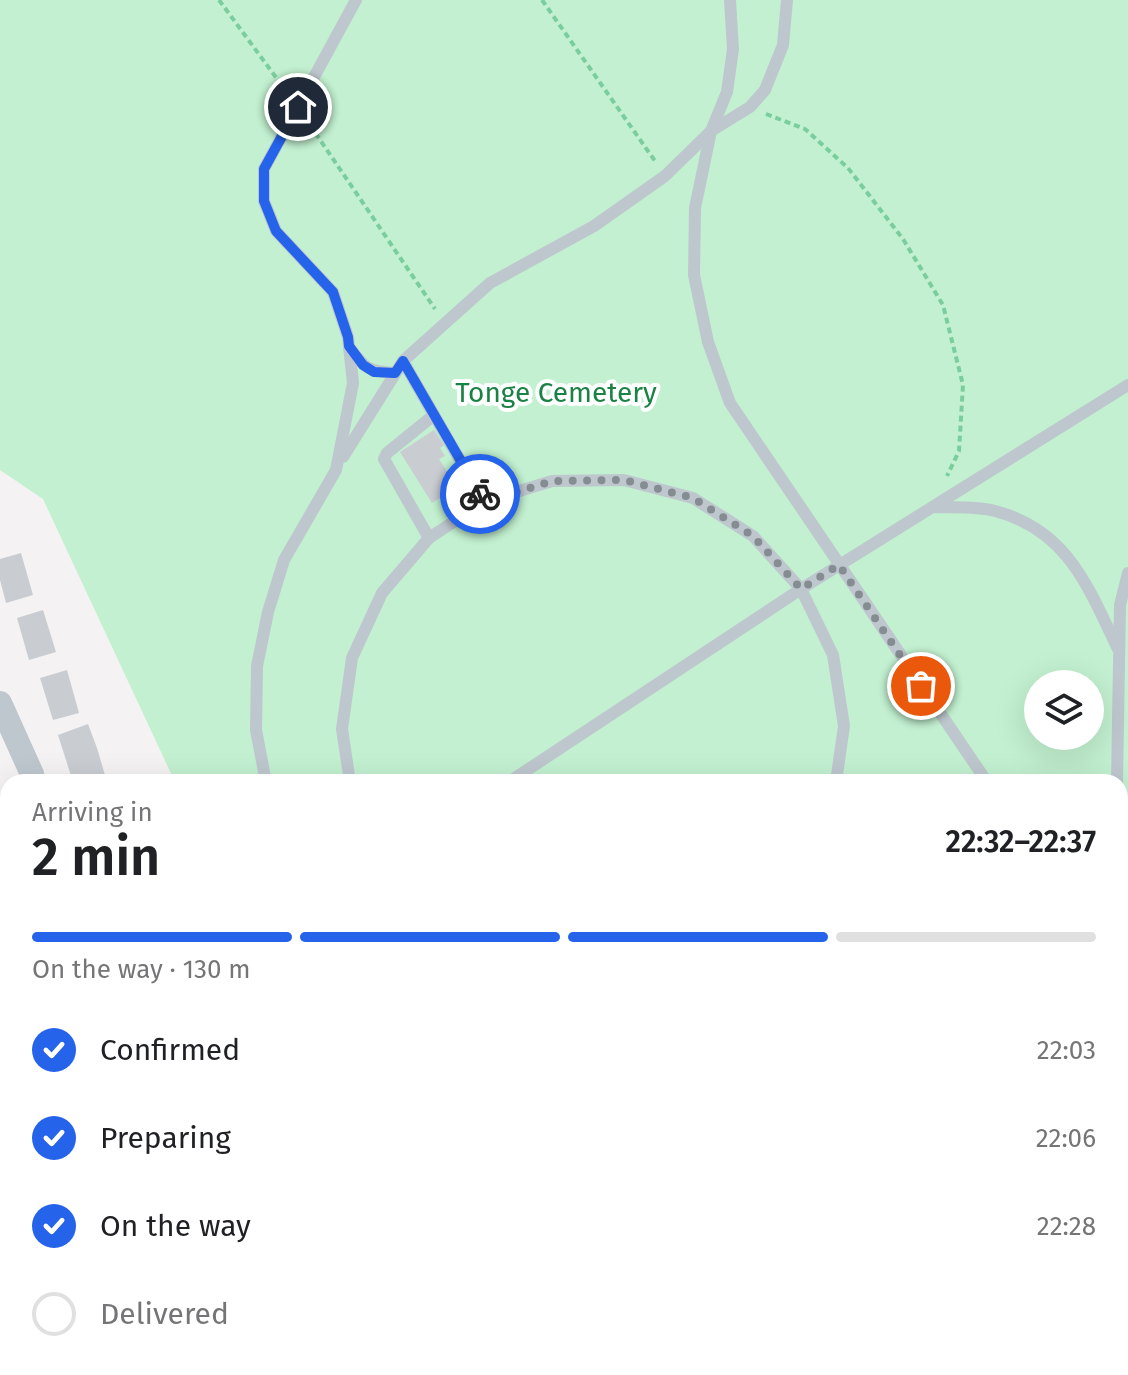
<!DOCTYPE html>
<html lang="en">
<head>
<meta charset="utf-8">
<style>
	body { margin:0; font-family:"Fira Sans",sans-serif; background:#f2f2f2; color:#202124; height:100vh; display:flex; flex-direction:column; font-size:30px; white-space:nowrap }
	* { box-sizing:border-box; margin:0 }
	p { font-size:26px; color:#757577 }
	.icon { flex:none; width:44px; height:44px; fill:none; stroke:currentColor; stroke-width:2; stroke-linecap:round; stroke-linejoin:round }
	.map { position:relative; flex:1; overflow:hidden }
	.panel { position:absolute; left:0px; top:774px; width:1128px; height:602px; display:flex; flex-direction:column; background:#fff; border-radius:24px 24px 0 0; box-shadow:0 8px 32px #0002 }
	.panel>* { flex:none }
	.tools { position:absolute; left:1024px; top:670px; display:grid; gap:16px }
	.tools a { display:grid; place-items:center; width:80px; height:80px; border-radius:50%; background:#fff; box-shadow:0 8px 32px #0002; font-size:40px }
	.pin { position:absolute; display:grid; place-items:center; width:68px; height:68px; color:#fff; margin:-34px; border:4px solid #fff; border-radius:50%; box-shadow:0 2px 8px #0007 }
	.courier { position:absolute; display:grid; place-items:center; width:80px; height:80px; margin:-40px; border:6px solid #2563eb; border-radius:50%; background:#fff; color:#222; box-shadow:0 2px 10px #0007 }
	.summary em { font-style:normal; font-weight:600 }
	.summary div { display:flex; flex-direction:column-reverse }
	.summary { display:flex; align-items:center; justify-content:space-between; height:136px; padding:0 32px }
	h1 { font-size:52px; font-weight:600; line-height:60px }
	.bar { display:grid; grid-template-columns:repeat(4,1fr); gap:12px 8px; align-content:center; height:96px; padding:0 32px }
	.bar i { height:10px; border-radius:6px; background:#e0e0e0 }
	.bar .selected { background:#2563eb }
	.bar p { grid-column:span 4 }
	ol { padding:0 32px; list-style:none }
	li { display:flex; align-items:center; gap:24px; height:88px }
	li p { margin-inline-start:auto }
	li .icon { padding:8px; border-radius:50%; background:#2563eb; color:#fff; stroke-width:4 }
	li:last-child { color:#757577 }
	li i { width:44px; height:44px; border:4px solid #e0e0e0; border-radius:50% }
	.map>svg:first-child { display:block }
	.green { fill:#c2f0d0; fill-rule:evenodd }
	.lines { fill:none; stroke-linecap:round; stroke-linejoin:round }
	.river { stroke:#90e1ec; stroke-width:44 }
	.building { fill:#c9cdd1 }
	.path { stroke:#7ace9d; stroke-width:4; stroke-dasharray:6 4; stroke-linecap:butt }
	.service { stroke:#bec7ce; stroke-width:12 }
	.minor { stroke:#bec7ce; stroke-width:24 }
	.done { stroke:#868d92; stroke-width:8; stroke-dasharray:0 14.4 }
	.route { stroke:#2563eb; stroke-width:10 }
	.labels { text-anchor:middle; stroke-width:8; stroke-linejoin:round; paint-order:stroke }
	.park-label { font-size:28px; fill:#198244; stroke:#fff }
</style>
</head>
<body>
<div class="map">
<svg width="1128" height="1375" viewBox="0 0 1128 1375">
	<rect width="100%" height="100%" fill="#f4f2f2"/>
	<g class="green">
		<path d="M0,0H1128V1375H216L204,1368H1120V782H175L43,499L0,470ZM1038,684H1090V736H1038Z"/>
		<polygon points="8,1333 8,1368 190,1368 186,1375 0,1375 0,1344"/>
	</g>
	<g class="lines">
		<g class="river">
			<polyline points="1120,1278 1128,1273"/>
			<polyline points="375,1368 380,1375"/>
			<polyline points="51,1375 59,1368"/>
			<polyline points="882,1375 893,1368"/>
		</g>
	</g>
	<g class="building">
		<polygon points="434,430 444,445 440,448 445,456 439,459 457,487 432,503 400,452"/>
		<polygon points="21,553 33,595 6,603 0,580 0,559"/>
		<polygon points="43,610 56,652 29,660 17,618"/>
		<polygon points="67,670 79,713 53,720 40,678"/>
		<polygon points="88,724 97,748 107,782 73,782 58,735"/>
		<polygon points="0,808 8,832 8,928 3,929 0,920"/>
		<polygon points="8,1035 8,1078 0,1086 0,1042"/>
		<polygon points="8,1204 8,1260 4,1267 0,1264 0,1217"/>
	</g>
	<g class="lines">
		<g class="path">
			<polyline points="219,0 286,91"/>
			<polyline points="542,0 655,161"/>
			<polyline points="766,114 805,129 848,168 903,239 943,305 963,385 959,451 947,476"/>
			<polyline points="310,125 435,309"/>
			<polyline points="0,955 8,965"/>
		</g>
		<g class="service">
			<polyline points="730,0 733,49 727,92 711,131 695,208 694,275 708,342 730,403 987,782"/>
			<path d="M349,347C366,369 367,371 395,373"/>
			<polyline points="403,361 484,502"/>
			<polyline points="343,457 403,361 490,283 594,226 665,176 711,131 750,107 765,90 783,45 787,0"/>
			<path d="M933,507C953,508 976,506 995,511C1068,530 1088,587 1118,649"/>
			<polyline points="429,538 384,459 387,453 434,415"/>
			<polyline points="266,782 256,730 257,666 268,612 284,560 336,470 353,383 348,337 333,292 276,231 264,201 264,169 356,0"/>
			<polyline points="350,782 342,729 352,658 382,593 429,538 484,502 552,481 624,480 693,498 753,536 801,589 833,655 844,726 836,782"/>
			<polyline points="509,782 801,589 1128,385"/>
			<polyline points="1117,782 1120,605 1128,573"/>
			<polyline points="1120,932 1120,973"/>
			<polyline points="0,1002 8,993"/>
			<polyline points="595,1368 604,1372 620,1375"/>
			<polyline points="637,1375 655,1373 665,1368"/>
		</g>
		<g class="minor">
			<polyline points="0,703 32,774 34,782"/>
			<polyline points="0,1146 8,1137"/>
		</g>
	</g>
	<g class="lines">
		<polyline class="done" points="480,494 484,502 552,481 624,480 693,498 753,536 801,589 839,565 921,686"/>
		<polyline class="route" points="298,107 264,169 264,201 276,231 333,292 348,337 349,346 363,365 374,372 395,373 403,361 480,494"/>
	</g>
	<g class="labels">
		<g class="park-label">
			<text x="556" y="402">Tonge Cemetery</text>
		</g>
	</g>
</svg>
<div class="tools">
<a><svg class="icon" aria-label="layers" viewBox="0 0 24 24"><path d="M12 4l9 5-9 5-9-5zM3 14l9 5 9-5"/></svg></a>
</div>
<div class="pin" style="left:921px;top:686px;background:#ea580c"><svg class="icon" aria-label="bag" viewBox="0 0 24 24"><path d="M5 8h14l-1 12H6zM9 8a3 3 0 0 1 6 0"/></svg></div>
<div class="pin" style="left:298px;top:107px;background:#1f2937"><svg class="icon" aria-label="home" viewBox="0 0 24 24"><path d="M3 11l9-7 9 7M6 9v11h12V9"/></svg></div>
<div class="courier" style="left:480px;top:494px"><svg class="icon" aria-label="bike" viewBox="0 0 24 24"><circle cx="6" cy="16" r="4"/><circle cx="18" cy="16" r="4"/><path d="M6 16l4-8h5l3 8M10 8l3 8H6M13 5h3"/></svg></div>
<section class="panel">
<div class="summary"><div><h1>2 min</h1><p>Arriving in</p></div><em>22:32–22:37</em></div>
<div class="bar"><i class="selected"></i><i class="selected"></i><i class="selected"></i><i></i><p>On the way · 130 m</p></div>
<ol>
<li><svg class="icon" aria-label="check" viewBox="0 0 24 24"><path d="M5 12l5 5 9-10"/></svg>Confirmed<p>22:03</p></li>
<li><svg class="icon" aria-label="check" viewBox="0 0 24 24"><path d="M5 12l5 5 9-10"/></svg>Preparing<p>22:06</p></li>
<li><svg class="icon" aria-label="check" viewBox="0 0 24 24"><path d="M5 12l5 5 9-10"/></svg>On the way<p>22:28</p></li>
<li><i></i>Delivered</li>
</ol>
</section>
</div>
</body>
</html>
